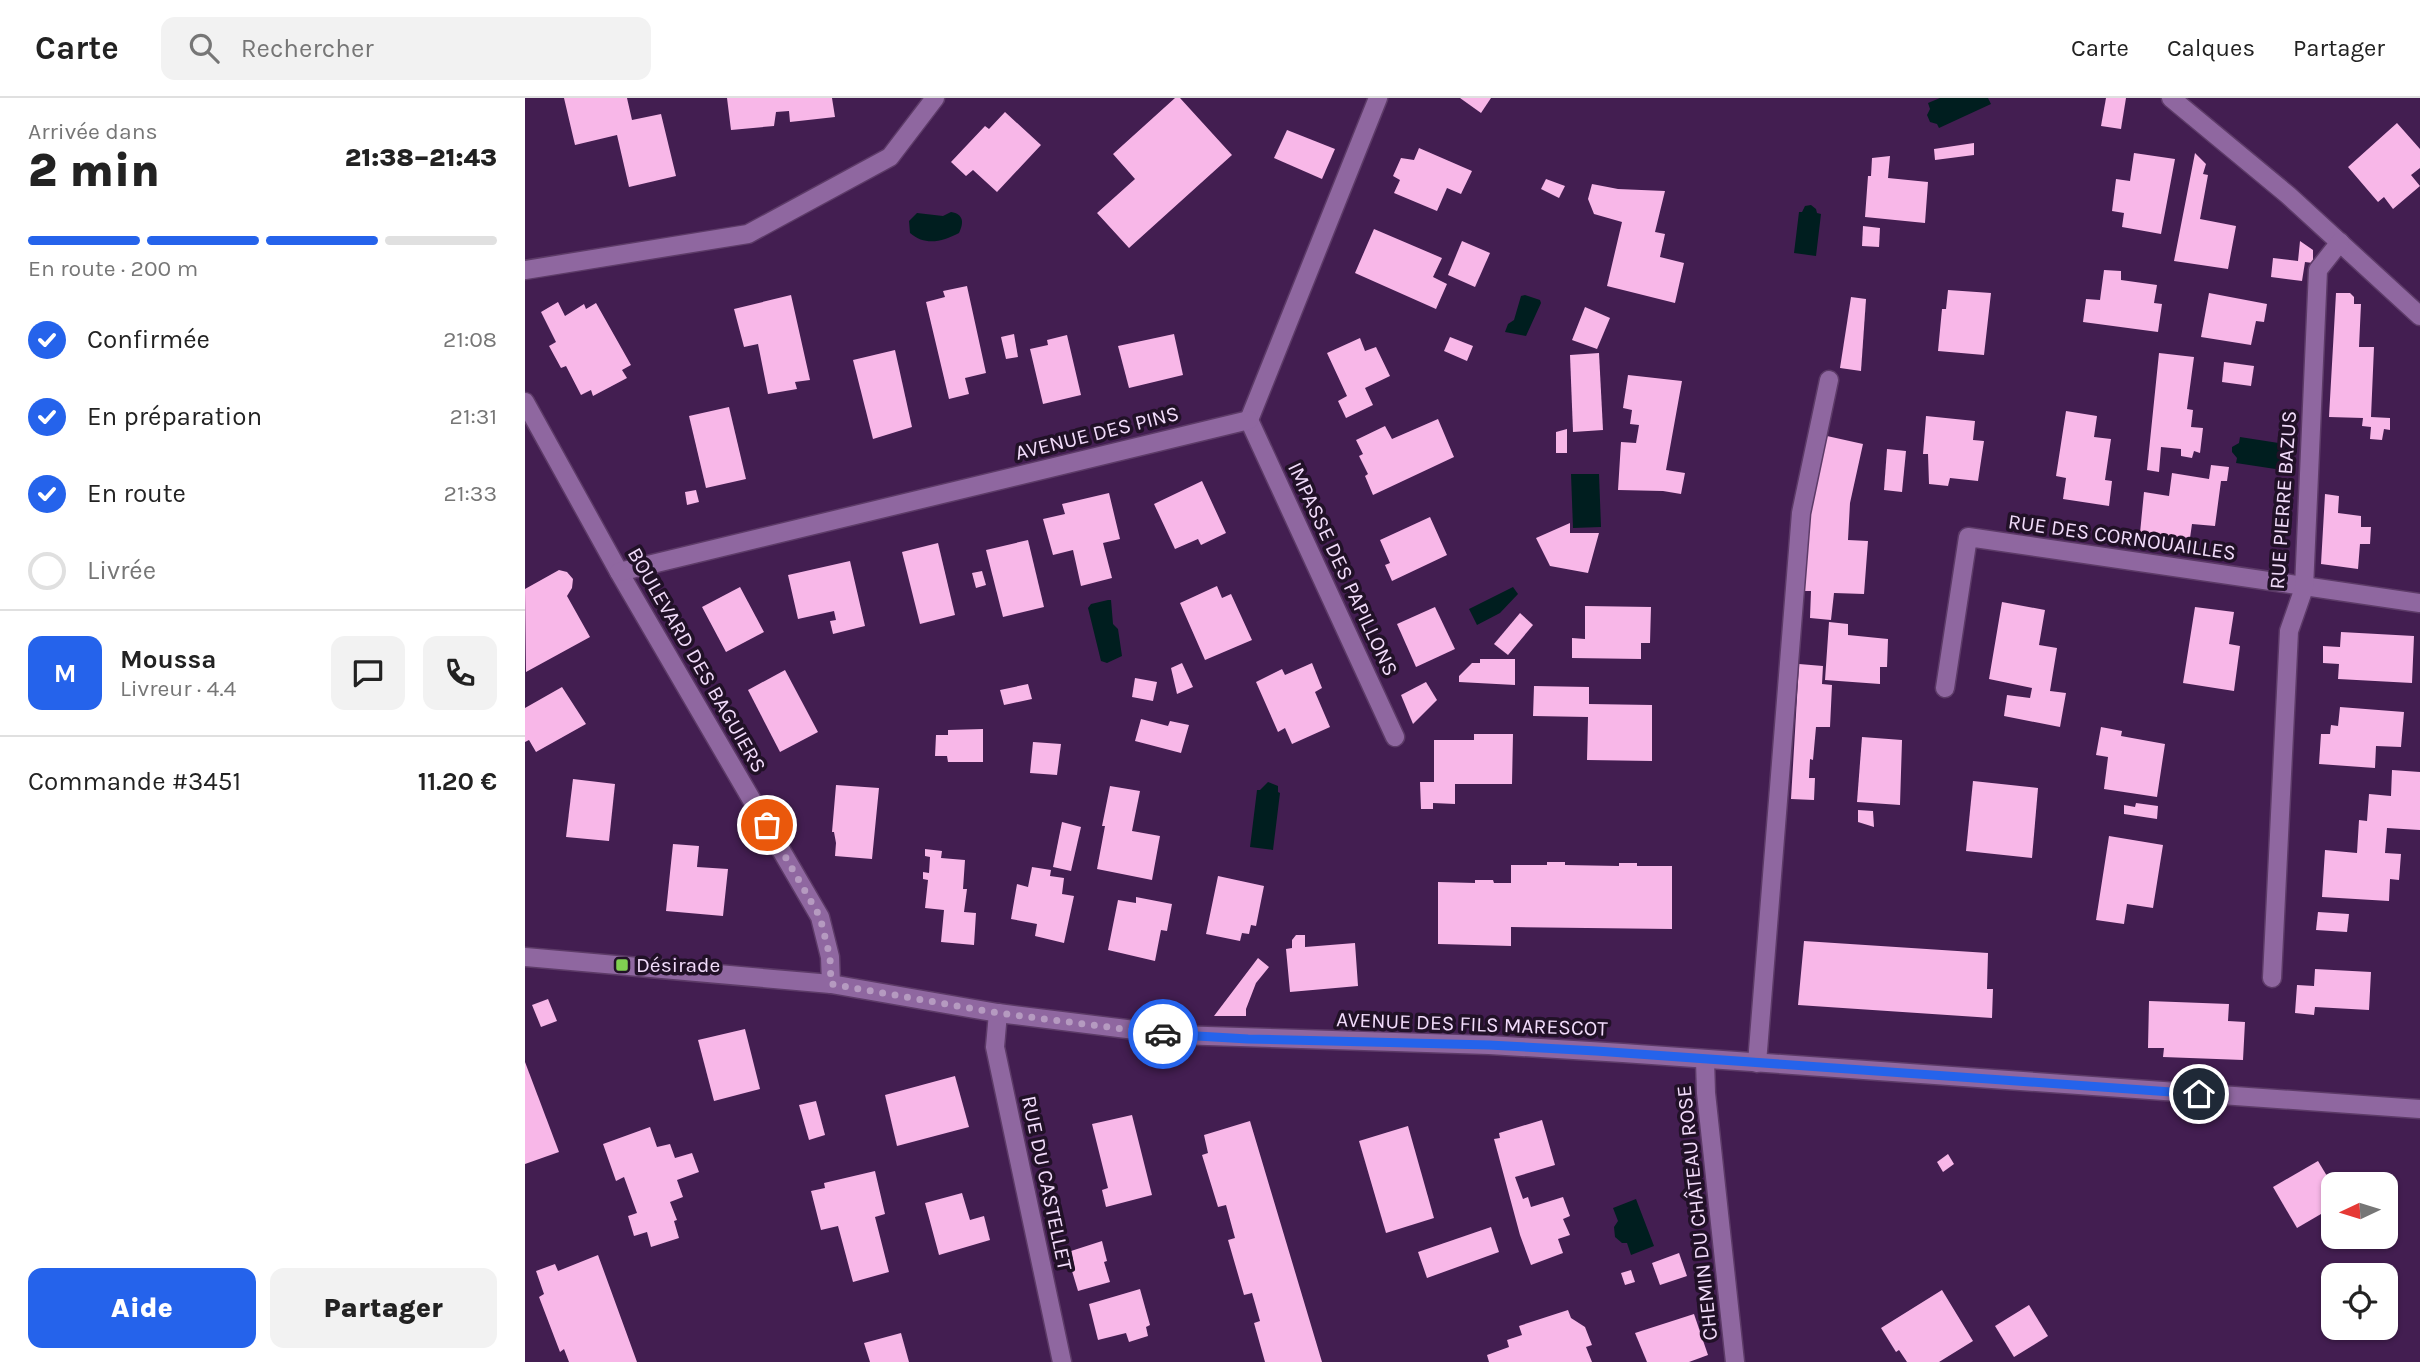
<!DOCTYPE html>
<html lang="fr">
<head>
<meta charset="utf-8">
<style>
	body { margin:0; font-family:Karla,sans-serif; background:#f2f2f2; color:#222; height:100vh; display:flex; flex-direction:column; font-size:26px; white-space:nowrap }
	* { box-sizing:border-box; margin:0 }
	p { font-size:23px; color:#767676 }
	.icon { flex:none; width:38px; height:38px; fill:none; stroke:currentColor; stroke-width:2; stroke-linecap:round; stroke-linejoin:round }
	.map { position:relative; flex:1; overflow:hidden }
	.sheet { display:flex; flex-direction:column; background:#fff; width:525px }
	.sheet>* { flex:none }
	.needle { width:46px; rotate:266deg }
	.tools { position:absolute; left:1796px; top:1074px; display:grid; gap:14px }
	.tools a { display:grid; place-items:center; width:77px; height:77px; border-radius:14px; background:#fff; box-shadow:0 2px 5px #0004; font-size:35px }
	.pin { position:absolute; display:grid; place-items:center; width:60px; height:60px; color:#fff; margin:-30px; border:4px solid #fff; border-radius:50%; box-shadow:0 2px 7px #0007 }
	.courier { position:absolute; display:grid; place-items:center; width:70px; height:70px; margin:-35px; border:5px solid #2563eb; border-radius:50%; background:#fff; color:#222; box-shadow:0 2px 9px #0007 }
	.summary em { font-style:normal; font-weight:800 }
	.summary div { display:flex; flex-direction:column-reverse }
	.summary { display:flex; align-items:center; justify-content:space-between; height:119px; padding:0 28px }
	h1 { font-size:46px; font-weight:800; line-height:52px }
	.bar { display:grid; grid-template-columns:repeat(4,1fr); gap:10px 7px; align-content:center; height:84px; padding:0 28px }
	.bar i { height:9px; border-radius:5px; background:#e0e0e0 }
	.bar .current { background:#2563eb }
	.bar p { grid-column:span 4 }
	.line { display:flex; align-items:center; gap:18px; padding:0 28px; border-top:2px solid #e0e0e0 }
	.line div { flex:1 }
	.round { display:grid; place-items:center; flex:none; width:74px; height:74px; border-radius:14px; background:#f2f2f2 }
	ol { padding:0 28px; list-style:none }
	li { display:flex; align-items:center; gap:21px; height:77px }
	li p { margin-inline-start:auto }
	li .icon { padding:7px; border-radius:50%; background:#2563eb; color:#fff; stroke-width:4 }
	li:last-child { color:#767676 }
	li i { width:38px; height:38px; border:4px solid #e0e0e0; border-radius:50% }
	.cta { display:flex; gap:14px; margin-top:auto; padding:14px 28px }
	.cta a { flex:1; height:80px; border-radius:14px; background:#2563eb; color:#fff; font-size:28px; font-weight:800; line-height:80px; text-align:center }
	.cta a+a { background:#f2f2f2; color:#222 }
	header { display:flex; align-items:center; gap:42px; box-sizing:border-box; height:98px; padding:0 35px; background:#fff; border-bottom:2px solid #e0e0e0 }
	header strong { font-size:33px }
	nav { display:flex; gap:38px; margin-inline-start:auto; font-size:24px }
	.search { width:490px; height:63px; background:#f2f2f2; display:flex; align-items:center; gap:18px; box-sizing:border-box; padding:0 24px; border-radius:14px; color:#767676; font-size:26px }
	main { display:flex; flex:1; min-height:0 }
	.map>svg:first-child { display:block }
	.water { fill:#001e1f }
	.building { fill:#f8b7e8 }
	.lines { fill:none; stroke-linecap:round; stroke-linejoin:round }
	.minor-casing { stroke:#5d3b68; stroke-width:21 }
	.minor { stroke:#8f67a0; stroke-width:18 }
	.done { stroke:#b59ac0; stroke-width:7; stroke-dasharray:0 12.6 }
	.route { stroke:#2563eb; stroke-width:9 }
	.poi-dot { fill:#80d051; stroke:#211127; stroke-width:2.5 }
	.labels { text-anchor:middle; stroke-width:7; stroke-linejoin:round; paint-order:stroke }
	.street-label { font-size:21px; fill:#f2dcfb; stroke:#211127 }
	.poi-label { font-size:21px; fill:#f2dcfb; stroke:#211127; text-anchor:start }
</style>
</head>
<body>
<header>
<strong>Carte</strong>
<div class="search"><svg class="icon" aria-label="search" viewBox="0 0 24 24"><circle cx="10" cy="10" r="6"/><path d="M15 15l6 6"/></svg>Rechercher</div>
<nav><a>Carte</a><a>Calques</a><a>Partager</a></nav>
</header>
<main>
<section class="sheet">
<div class="summary"><div><h1>2 min</h1><p>Arrivée dans</p></div><em>21:38–21:43</em></div>
<div class="bar"><i class="current"></i><i class="current"></i><i class="current"></i><i></i><p>En route · 200 m</p></div>
<ol>
<li><svg class="icon" aria-label="check" viewBox="0 0 24 24"><path d="M5 12l5 5 9-10"/></svg>Confirmée<p>21:08</p></li>
<li><svg class="icon" aria-label="check" viewBox="0 0 24 24"><path d="M5 12l5 5 9-10"/></svg>En préparation<p>21:31</p></li>
<li><svg class="icon" aria-label="check" viewBox="0 0 24 24"><path d="M5 12l5 5 9-10"/></svg>En route<p>21:33</p></li>
<li><i></i>Livrée</li>
</ol>
<div class="line" style="height:126px"><b class="round" style="background:#2563eb;color:#fff">M</b><div><b>Moussa</b><p>Livreur · 4.4</p></div><a class="round"><svg class="icon" aria-label="chat" viewBox="0 0 24 24"><path d="M4 5h16v11H9l-5 4z"/></svg></a><a class="round"><svg class="icon" aria-label="phone" viewBox="0 0 24 24"><path d="M5 4h4l2 5-3 2q2 4 5 5l2-3 5 2v4C11 20 4 13 5 4z"/></svg></a></div>
<div class="line" style="height:91px"><div>Commande #3451</div><b>11.20 €</b></div>
<div class="cta"><a>Aide</a><a>Partager</a></div>
</section>
<div class="map">
<svg width="1895" height="1264" viewBox="0 0 1895 1264">
	<rect width="100%" height="100%" fill="#431e51"/>
	<g class="water">
		<polygon points="1415,0 1463,0 1466,6 1414,30 1412,26 1405,24 1402,17 1405,11 1403,5"/>
		<polygon points="1286,107 1291,111 1292,115 1296,116 1291,158 1269,155 1274,114 1277,114 1280,108"/>
		<path d="M426,114C439,116 439,125 434,135C417,144 400,148 385,135L384,123L392,115L418,118Z"/>
		<polygon points="1000,197 1015,202 1016,205 1001,238 980,234 983,226 989,222 996,198"/>
		<polygon points="1715,339 1760,346 1764,350 1762,367 1757,372 1711,365 1712,360 1707,354 1707,349 1714,345"/>
		<polygon points="1046,376 1074,376 1076,429 1048,430"/>
		<polygon points="988,489 993,496 975,515 952,527 944,511"/>
		<polygon points="583,502 586,502 588,526 593,531 597,558 582,565 576,563 563,510 566,506"/>
		<polygon points="743,684 753,688 753,694 755,695 748,752 725,749 732,692 735,692"/>
		<polygon points="1111,1101 1129,1148 1106,1157 1102,1145 1097,1145 1090,1139 1089,1129 1093,1123 1088,1110"/>
	</g>
	<g class="building">
		<polygon points="39,0 102,0 107,22 136,16 151,78 104,89 92,37 50,47"/>
		<polygon points="202,0 307,0 310,19 265,24 264,13 251,14 249,28 206,32"/>
		<polygon points="650,0 655,0 707,57 604,150 572,115 610,81 588,56"/>
		<polygon points="935,0 966,0 956,15"/>
		<polygon points="1581,0 1601,0 1596,31 1576,28"/>
		<polygon points="480,14 516,47 472,94 448,72 441,78 426,64 460,28 464,31"/>
		<polygon points="1872,25 1895,51 1895,70 1886,77 1895,88 1868,111 1859,99 1853,104 1823,69"/>
		<polygon points="762,32 810,51 797,81 749,60"/>
		<polygon points="1449,45 1449,57 1410,62 1409,51"/>
		<polygon points="894,50 947,73 936,96 922,90 912,113 869,95 875,82 868,78 876,60 889,62"/>
		<polygon points="1609,55 1650,61 1636,136 1597,129 1599,115 1587,113 1591,81 1605,83"/>
		<polygon points="1670,55 1681,66 1678,76 1683,77 1675,121 1711,128 1703,171 1649,163"/>
		<polygon points="1365,58 1363,80 1403,84 1400,125 1340,119 1343,78 1346,78 1347,60"/>
		<polygon points="1021,81 1040,88 1034,100 1016,91"/>
		<polygon points="1067,86 1093,91 1140,93 1130,134 1140,136 1135,159 1159,165 1150,205 1082,188 1097,124 1069,116 1063,101"/>
		<polygon points="1338,128 1355,130 1354,149 1337,148"/>
		<polygon points="849,131 917,160 908,179 922,186 911,211 830,175"/>
		<polygon points="937,143 965,155 950,189 923,177"/>
		<polygon points="1775,143 1788,152 1788,165 1780,164 1777,183 1746,179 1748,160 1773,163"/>
		<polygon points="1579,172 1596,173 1596,182 1632,187 1629,205 1637,206 1633,234 1558,224 1561,201 1575,202"/>
		<polygon points="442,188 461,275 440,280 444,296 424,301 401,204 420,199 418,193"/>
		<polygon points="1423,192 1466,195 1459,257 1413,253 1417,211 1421,211"/>
		<polygon points="1684,195 1742,206 1739,224 1731,223 1726,247 1676,239"/>
		<polygon points="1811,195 1825,195 1829,199 1829,206 1836,206 1834,249 1849,249 1846,319 1865,320 1865,332 1859,331 1857,342 1845,341 1846,329 1837,328 1838,320 1804,319"/>
		<polygon points="266,197 285,282 270,284 272,291 243,296 233,246 219,249 209,211"/>
		<polygon points="1326,199 1341,201 1336,273 1315,270"/>
		<polygon points="33,204 40,218 59,206 61,211 71,205 106,267 97,272 102,280 68,298 66,292 56,297 41,268 36,270 24,248 31,244 16,214"/>
		<polygon points="1060,209 1085,220 1072,251 1047,242"/>
		<polygon points="489,236 493,259 481,261 476,239"/>
		<polygon points="649,236 658,277 604,290 593,248"/>
		<polygon points="542,237 556,297 518,306 505,251 523,247 522,242"/>
		<polygon points="925,239 948,248 942,263 919,253"/>
		<polygon points="835,240 840,253 851,249 865,278 840,290 848,307 821,320 813,303 822,298 802,255"/>
		<polygon points="370,252 387,329 348,341 328,262"/>
		<polygon points="1074,255 1078,332 1048,334 1045,257"/>
		<polygon points="1634,255 1669,259 1662,311 1668,312 1666,329 1678,330 1675,355 1669,353 1667,360 1656,358 1656,351 1636,349 1634,374 1622,372"/>
		<polygon points="1699,264 1729,268 1726,288 1697,284"/>
		<polygon points="1103,277 1157,283 1141,372 1160,375 1156,396 1138,393 1093,392 1096,344 1111,345 1114,327 1105,326 1107,312 1098,310"/>
		<polygon points="204,309 221,381 181,390 164,318"/>
		<polygon points="1541,313 1572,318 1569,339 1586,341 1580,382 1587,383 1584,408 1538,401 1541,380 1531,378"/>
		<polygon points="1401,318 1450,323 1448,342 1459,343 1453,383 1425,380 1423,388 1404,386 1403,356 1398,356"/>
		<polygon points="913,321 929,359 848,397 840,378 843,376 834,358 838,356 831,342 860,328 867,341"/>
		<polygon points="1042,331 1042,355 1031,355 1031,334"/>
		<polygon points="1302,338 1338,346 1325,405 1323,442 1343,443 1339,496 1309,495 1306,522 1285,520 1286,493 1279,493 1287,397"/>
		<polygon points="1362,351 1381,353 1377,394 1359,392"/>
		<polygon points="1686,367 1704,369 1702,383 1696,383 1690,428 1667,426 1665,440 1615,435 1619,394 1644,398 1647,375 1684,381"/>
		<polygon points="677,383 701,435 676,447 673,441 650,451 629,406"/>
		<polygon points="171,392 174,404 162,407 160,394"/>
		<polygon points="584,395 595,441 578,445 587,480 556,488 548,452 528,457 518,421 540,416 537,406"/>
		<polygon points="1800,396 1814,398 1813,415 1836,418 1836,429 1846,429 1845,446 1835,446 1833,471 1796,466"/>
		<polygon points="905,419 922,457 867,483 860,467 865,465 855,442"/>
		<polygon points="1045,425 1045,435 1074,435 1063,475 1025,468 1011,440"/>
		<polygon points="503,442 519,509 478,519 461,452"/>
		<polygon points="413,445 430,517 395,526 377,454"/>
		<polygon points="325,463 340,528 308,536 305,523 311,522 309,513 273,521 263,477"/>
		<polygon points="34,472 42,474 48,481 47,490 42,498 65,539 1,574 0,491"/>
		<polygon points="457,473 461,487 451,490 447,475"/>
		<polygon points="692,488 697,500 706,496 727,542 680,562 655,505"/>
		<polygon points="215,489 239,534 201,554 177,509"/>
		<polygon points="1477,504 1520,512 1514,547 1532,550 1525,593 1541,595 1535,629 1479,618 1482,597 1505,600 1507,590 1464,581"/>
		<polygon points="1060,508 1126,509 1125,545 1116,545 1116,561 1047,560 1047,540 1060,541"/>
		<polygon points="910,509 930,551 891,569 872,526"/>
		<polygon points="1670,509 1709,514 1704,546 1715,548 1709,593 1658,585"/>
		<polygon points="995,515 1008,527 983,557 969,546"/>
		<polygon points="1304,524 1323,526 1323,537 1363,541 1362,569 1355,569 1355,586 1300,582"/>
		<polygon points="1816,534 1889,538 1887,585 1813,581 1814,566 1798,565 1798,548 1815,549"/>
		<polygon points="955,561 990,561 990,587 934,584 934,578 947,565 955,565"/>
		<polygon points="657,565 668,589 652,596 646,570"/>
		<polygon points="787,565 797,590 790,594 805,629 767,646 760,630 753,634 731,584 757,571 760,577"/>
		<polygon points="1274,566 1298,568 1297,586 1307,587 1305,629 1291,629 1288,662 1285,661 1284,680 1290,680 1289,702 1266,701"/>
		<polygon points="260,572 293,634 255,654 223,592"/>
		<polygon points="610,580 632,584 628,603 607,599"/>
		<polygon points="901,584 912,602 888,626 876,597"/>
		<polygon points="503,586 507,601 479,607 475,592"/>
		<polygon points="1009,588 1064,589 1064,606 1127,607 1127,663 1062,662 1063,619 1008,618"/>
		<polygon points="37,589 61,626 11,654 4,642 0,644 0,610"/>
		<polygon points="1815,609 1879,614 1876,649 1851,648 1850,670 1794,666 1796,636 1805,636 1806,627 1813,628"/>
		<polygon points="616,621 643,628 645,623 664,627 656,655 610,643"/>
		<polygon points="1576,629 1597,633 1596,638 1640,646 1632,699 1579,691 1583,659 1571,657"/>
		<polygon points="458,631 458,664 423,664 422,658 410,658 411,637 423,637 423,632"/>
		<polygon points="949,636 988,636 987,686 930,686 930,706 908,705 908,711 896,711 895,684 909,684 909,642 949,642"/>
		<polygon points="1337,639 1377,642 1375,707 1332,704"/>
		<polygon points="508,644 536,646 532,677 505,675"/>
		<polygon points="1867,672 1895,674 1895,732 1862,730 1860,755 1876,756 1874,782 1865,781 1864,803 1797,799 1800,752 1832,755 1834,722 1842,723 1844,696 1866,698"/>
		<polygon points="48,681 90,686 84,743 41,739"/>
		<polygon points="1448,683 1513,690 1507,760 1441,753"/>
		<polygon points="311,687 354,690 347,761 310,758 311,745 309,734 307,734"/>
		<polygon points="585,688 615,693 607,733 635,738 627,782 572,771 580,728 577,728"/>
		<polygon points="1611,705 1633,708 1632,721 1599,716 1599,707 1610,709"/>
		<polygon points="1333,712 1348,713 1349,729 1333,724"/>
		<polygon points="537,724 556,729 546,773 528,769"/>
		<polygon points="1584,738 1638,747 1628,810 1602,806 1599,826 1571,822"/>
		<polygon points="148,746 174,748 172,769 203,771 198,818 141,813"/>
		<polygon points="400,751 417,753 416,760 440,762 438,791 442,791 439,814 451,815 449,847 416,844 419,812 400,810 403,782 398,781 398,774 404,775 405,759 400,758"/>
		<polygon points="1022,764 1040,764 1040,767 1094,768 1094,765 1112,765 1112,768 1147,768 1147,831 986,829 986,848 913,846 913,784 950,785 950,782 968,782 969,785 986,785 986,767 1022,767"/>
		<polygon points="507,769 526,772 525,778 539,780 537,796 549,798 539,845 510,838 512,826 486,821 492,786 503,789"/>
		<polygon points="693,778 739,788 731,828 726,827 724,836 717,835 715,843 681,836"/>
		<polygon points="611,799 647,806 642,833 636,832 630,863 583,852 593,802 611,805"/>
		<polygon points="1793,814 1824,816 1822,834 1791,832"/>
		<polygon points="771,837 780,837 780,849 830,845 833,888 765,894 761,851 767,850 767,842"/>
		<polygon points="1279,843 1463,855 1462,891 1468,891 1467,920 1273,907"/>
		<polygon points="733,860 744,869 731,885 721,911 721,918 689,918"/>
		<polygon points="1790,871 1846,874 1844,912 1790,909 1789,917 1770,915 1772,887 1789,888"/>
		<polygon points="23,901 32,923 16,929 7,907"/>
		<polygon points="1624,903 1704,906 1703,923 1720,924 1718,962 1638,959 1639,950 1623,950"/>
		<polygon points="220,931 235,991 189,1003 173,942"/>
		<polygon points="0,964 34,1054 0,1066"/>
		<polygon points="430,978 444,1029 372,1048 360,997"/>
		<polygon points="291,1003 300,1037 284,1042 274,1007"/>
		<polygon points="607,1017 627,1097 581,1109 577,1092 583,1090 567,1026"/>
		<polygon points="1017,1022 1030,1067 990,1079 998,1101 1003,1099 1006,1109 1038,1099 1045,1118 1038,1121 1045,1137 1033,1141 1038,1155 1006,1167 995,1137 969,1041 975,1040 974,1035"/>
		<polygon points="725,1023 797,1264 740,1264 729,1225 735,1223 727,1195 719,1197 703,1142 710,1140 701,1107 693,1109 677,1057 683,1055 679,1037"/>
		<polygon points="883,1028 909,1120 861,1135 834,1043"/>
		<polygon points="125,1029 132,1049 145,1046 150,1060 167,1055 174,1074 152,1082 158,1099 145,1104 152,1122 149,1123 154,1140 126,1149 122,1134 109,1138 103,1118 112,1115 99,1079 91,1083 78,1046"/>
		<polygon points="1423,1056 1429,1066 1418,1074 1412,1064"/>
		<polygon points="1793,1063 1808,1088 1808,1109 1772,1130 1748,1089"/>
		<polygon points="350,1073 360,1116 350,1119 364,1174 328,1184 313,1128 296,1132 286,1093 300,1090 299,1085"/>
		<polygon points="437,1095 445,1122 459,1118 465,1142 414,1157 400,1105"/>
		<polygon points="966,1129 974,1154 902,1180 893,1154"/>
		<polygon points="577,1143 582,1163 579,1164 585,1184 553,1193 547,1173 550,1172 546,1153"/>
		<polygon points="1154,1155 1162,1178 1135,1187 1127,1165"/>
		<polygon points="73,1157 112,1264 44,1264 39,1251 35,1254 14,1199 19,1196 11,1173 30,1166 33,1173"/>
		<polygon points="1106,1172 1110,1184 1100,1187 1096,1175"/>
		<polygon points="615,1191 625,1227 621,1229 623,1238 604,1244 601,1235 573,1242 564,1206"/>
		<polygon points="1417,1192 1448,1243 1414,1264 1382,1264 1374,1252 1371,1254 1356,1230"/>
		<polygon points="1504,1207 1523,1238 1489,1259 1470,1228"/>
		<polygon points="1043,1212 1046,1220 1060,1229 1067,1247 1061,1249 1067,1264 964,1264 962,1257 984,1249 982,1242 997,1237 994,1228"/>
		<polygon points="1169,1216 1183,1257 1164,1264 1122,1264 1110,1235"/>
		<polygon points="376,1235 384,1264 345,1264 339,1245"/>
	</g>
	<g class="lines">
		<g class="minor-casing">
			<g id="minor">
				<polyline points="1646,0 1763,97 1895,218"/>
				<polyline points="0,172 223,136 365,59 410,0"/>
				<polyline points="0,304 94,474 295,819 305,859 306,886"/>
				<polyline points="724,322 870,639"/>
				<polyline points="724,322 853,0"/>
				<polyline points="94,474 724,322"/>
				<polyline points="1420,590 1443,439 1895,505"/>
				<polyline points="0,859 306,886 473,915 650,937 964,947 1098,955 1895,1011"/>
				<polyline points="1747,880 1764,533 1779,490 1793,172 1815,144"/>
				<polyline points="473,915 470,949 537,1264"/>
				<polyline points="1180,962 1181,995 1210,1264"/>
				<polyline points="1232,965 1276,415 1304,282"/>
			</g>
		</g>
		<use href="#minor" class="minor"/>
	</g>
	<g class="lines">
		<polyline class="done" points="242,727 295,819 305,859 306,886 473,915 638,936"/>
		<polyline class="route" points="638,936 723,941 964,947 1071,953 1674,996"/>
	</g>
	<rect class="poi-dot" x="90" y="860" width="14" height="14" rx="3.5"/>
	<g class="labels">
		<g class="street-label">
			<text transform="translate(572 335) rotate(-14)" y="7">AVENUE DES PINS</text>
			<text transform="translate(1758 402) rotate(-86)" y="7">RUE PIERRE BAZUS</text>
			<text transform="translate(1597 439) rotate(8)" y="7">RUE DES CORNOUAILLES</text>
			<text transform="translate(818 471) rotate(65)" y="7">IMPASSE DES PAPILLONS</text>
			<text transform="translate(172 562) rotate(60)" y="7">BOULEVARD DES BAGUIERS</text>
			<text transform="translate(947 926) rotate(2)" y="7">AVENUE DES FILS MARESCOT</text>
			<text transform="translate(522 1085) rotate(78)" y="7">RUE DU CASTELLET</text>
			<text transform="translate(1172 1115) rotate(-96)" y="7">CHEMIN DU CHÂTEAU ROSE</text>
		</g>
		<g class="poi-label">
			<text x="111" y="874">Désirade</text>
		</g>
	</g>
</svg>
<div class="tools">
<a><svg class="needle" viewBox="-14 -14 28 28"><path d="M0-13l5 13h-10z" fill="#e53935"/><path d="M0 13l5-13h-10z" fill="#767676"/></svg></a>
<a><svg class="icon" aria-label="locate" viewBox="0 0 24 24"><circle cx="12" cy="12" r="6"/><path d="M12 2v4M12 18v4M2 12h4M18 12h4"/></svg></a>
</div>
<div class="pin" style="left:242px;top:727px;background:#ea580c"><svg class="icon" aria-label="bag" viewBox="0 0 24 24"><path d="M5 8h14l-1 12H6zM9 8a3 3 0 0 1 6 0"/></svg></div>
<div class="pin" style="left:1674px;top:996px;background:#1f2937"><svg class="icon" aria-label="home" viewBox="0 0 24 24"><path d="M3 11l9-7 9 7M6 9v11h12V9"/></svg></div>
<div class="courier" style="left:638px;top:936px"><svg class="icon" aria-label="car" viewBox="0 0 24 24"><path d="M5 17H2v-5l4-1 3-4h7l3 4 3 1v5h-3M9 17h6M6 11h13"/><circle cx="7" cy="17" r="2"/><circle cx="17" cy="17" r="2"/></svg></div>
</div>
</main>
</body>
</html>
